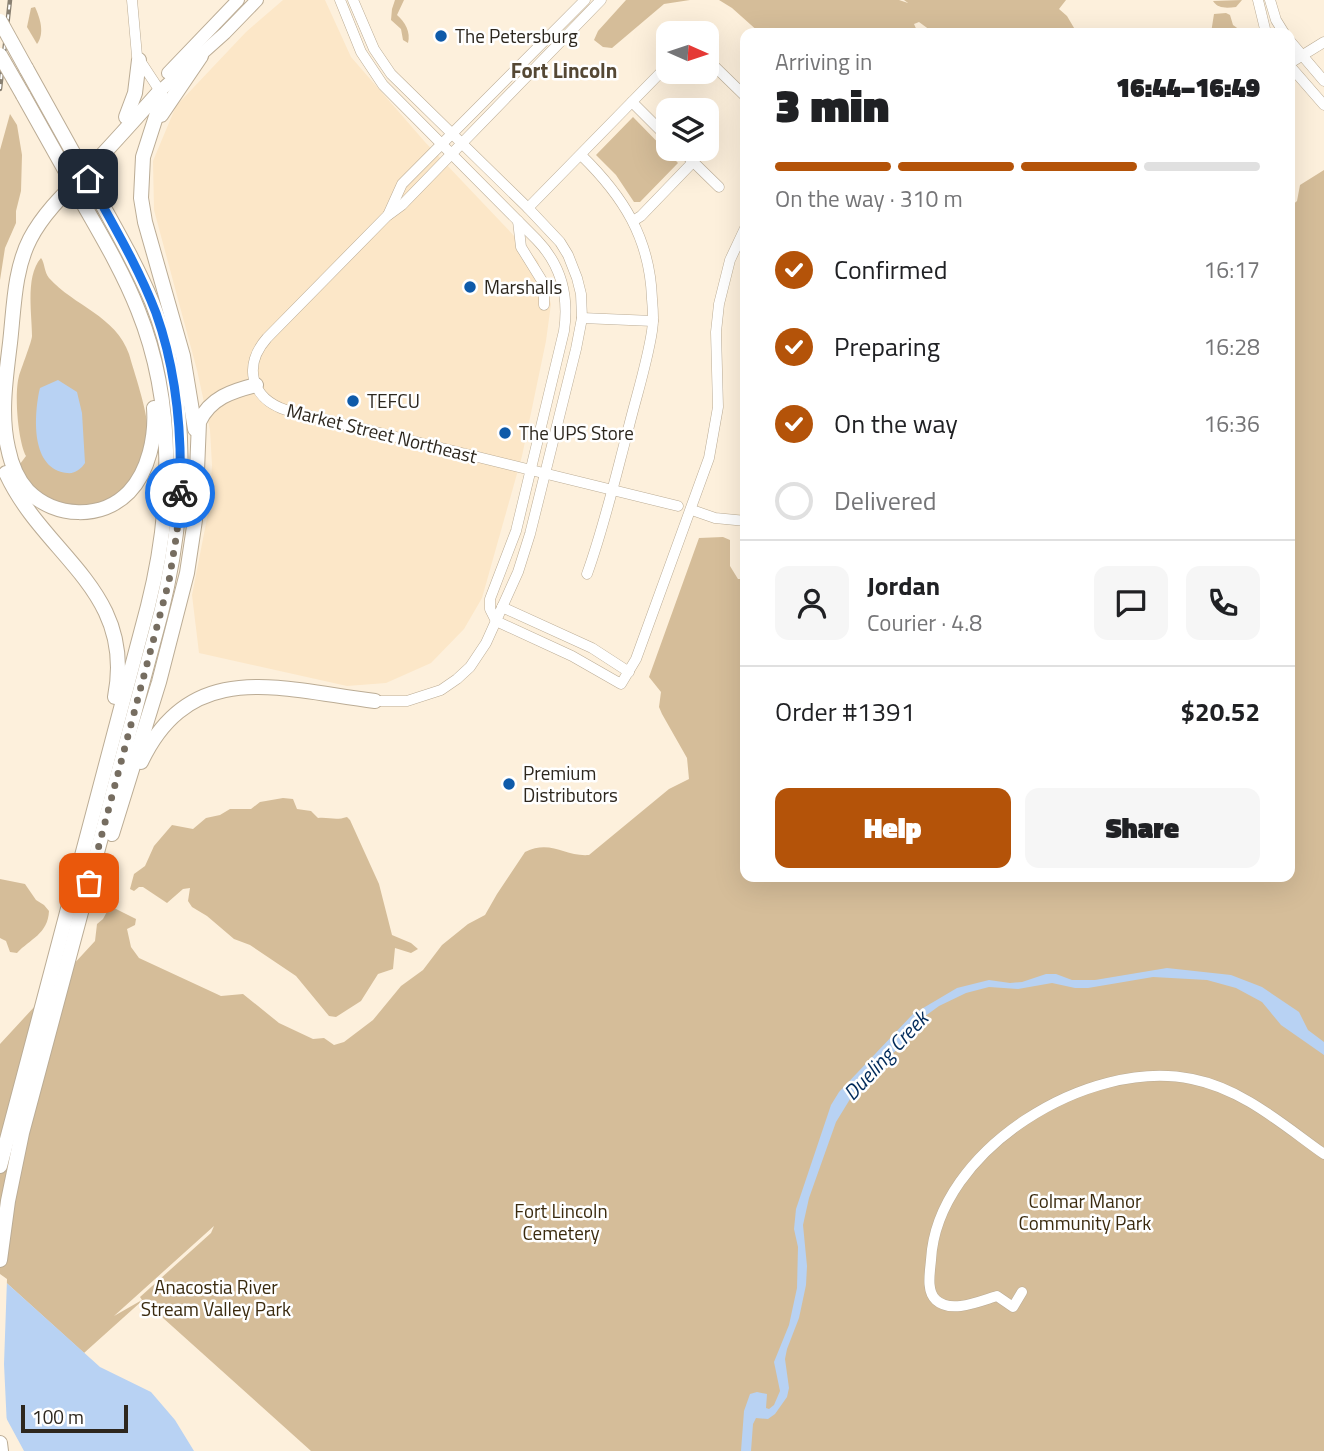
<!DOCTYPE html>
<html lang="en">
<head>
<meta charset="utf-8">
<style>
	body { margin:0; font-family:"Titillium Web",sans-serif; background:#f6f6f6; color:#202124; height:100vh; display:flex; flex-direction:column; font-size:26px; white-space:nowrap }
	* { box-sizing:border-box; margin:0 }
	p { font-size:23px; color:#757577 }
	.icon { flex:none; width:38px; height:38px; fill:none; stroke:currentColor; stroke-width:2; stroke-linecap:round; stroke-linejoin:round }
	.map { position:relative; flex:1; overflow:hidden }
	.side { position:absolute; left:740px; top:28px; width:555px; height:854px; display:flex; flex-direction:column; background:#fff; border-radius:14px; box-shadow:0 7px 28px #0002 }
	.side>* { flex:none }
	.needle { width:46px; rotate:93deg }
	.controls { position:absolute; left:656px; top:21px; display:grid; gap:14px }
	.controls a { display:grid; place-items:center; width:63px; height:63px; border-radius:14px; background:#fff; box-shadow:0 7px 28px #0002; font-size:35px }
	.scale { position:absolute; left:21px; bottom:18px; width:107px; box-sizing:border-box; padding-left:7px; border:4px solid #2d271e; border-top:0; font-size:19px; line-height:24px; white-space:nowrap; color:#2d271e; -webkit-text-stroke:5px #fff; paint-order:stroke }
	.pin { position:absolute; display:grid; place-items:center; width:60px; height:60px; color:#fff; margin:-30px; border-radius:14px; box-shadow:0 4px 10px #0006 }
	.courier { position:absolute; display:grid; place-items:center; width:70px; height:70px; margin:-35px; border:5px solid #1a73e8; border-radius:50%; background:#fff; color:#222; box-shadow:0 2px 9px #0007 }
	.headline em { font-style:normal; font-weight:800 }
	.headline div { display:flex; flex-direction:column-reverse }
	.headline { display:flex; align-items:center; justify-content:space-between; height:119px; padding:0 35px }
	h1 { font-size:46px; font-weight:800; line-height:52px }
	.bar { display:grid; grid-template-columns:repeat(4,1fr); gap:10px 7px; align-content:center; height:84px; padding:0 35px }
	.bar i { height:9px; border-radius:5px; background:#e0e0e0 }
	.bar .on { background:#b45309 }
	.bar p { grid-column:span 4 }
	.line { display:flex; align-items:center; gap:18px; padding:0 35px; border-top:2px solid #e0e0e0 }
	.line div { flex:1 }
	.round { display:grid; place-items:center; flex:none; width:74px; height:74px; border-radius:14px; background:#f6f6f6 }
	ol { padding:0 35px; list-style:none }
	li { display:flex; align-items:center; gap:21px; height:77px }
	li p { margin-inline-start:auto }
	li .icon { padding:7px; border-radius:50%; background:#b45309; color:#fff; stroke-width:4 }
	li:last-child { color:#757577 }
	li i { width:38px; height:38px; border:4px solid #e0e0e0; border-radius:50% }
	.primary-button { display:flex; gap:14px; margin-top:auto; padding:14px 35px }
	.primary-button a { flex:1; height:80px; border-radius:14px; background:#b45309; color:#fff; font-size:28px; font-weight:800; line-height:80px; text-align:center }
	.primary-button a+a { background:#f6f6f6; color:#202124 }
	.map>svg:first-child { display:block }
	.built { fill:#fce7c8 }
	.green { fill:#d5bd99; fill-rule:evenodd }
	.water { fill:#b8d2f3 }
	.pier { fill:#fdf0dc }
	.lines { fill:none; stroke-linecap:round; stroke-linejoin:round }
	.minor-casing { stroke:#bbac95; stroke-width:11 }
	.major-casing { stroke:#bbac95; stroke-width:14 }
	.highway-casing { stroke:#bbac95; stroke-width:16 }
	.minor { stroke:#fff; stroke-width:10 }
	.major { stroke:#fff; stroke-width:12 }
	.highway { stroke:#fff; stroke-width:14 }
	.rail-casing { stroke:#898072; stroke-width:4.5 }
	.rail { stroke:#fff; stroke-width:2; stroke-dasharray:5; stroke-linecap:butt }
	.highway-bridge-casing { stroke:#bbac95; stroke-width:16; stroke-linecap:butt }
	.highway-bridge { stroke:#fff; stroke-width:14 }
	.done { stroke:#766d60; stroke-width:7; stroke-dasharray:0 12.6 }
	.route { stroke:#1a73e8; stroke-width:9 }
	.poi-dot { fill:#0e5aa9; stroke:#fff; stroke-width:2.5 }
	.labels { text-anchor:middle; stroke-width:5; stroke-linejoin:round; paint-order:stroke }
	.poi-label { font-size:19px; fill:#2d271e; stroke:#fff; text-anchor:start }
	.street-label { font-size:19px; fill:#2d271e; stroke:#fff }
	.park-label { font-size:19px; fill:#3a2a0e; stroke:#fff }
	.neighbourhood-label { font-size:21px; font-weight:bold; fill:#554834; stroke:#fff }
	.water-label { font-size:21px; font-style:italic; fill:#002a5a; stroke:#fff }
</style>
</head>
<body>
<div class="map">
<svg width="1324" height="1451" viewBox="0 0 1324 1451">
	<rect width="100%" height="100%" fill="#fdf0dc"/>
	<polygon class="built" points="283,0 325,0 351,57 425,142 538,261 551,304 546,341 522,456 482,598 464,629 431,663 386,683 347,686 199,653 192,595 209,508 212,465 210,430 197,370 154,210 153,161 176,106 246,32"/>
	<g class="green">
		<path d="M395,0H404L397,15C405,22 411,32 408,43L403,40L401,29L391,20L392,9Z"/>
		<polygon points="626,0 690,0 664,4 612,48 603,47 594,40 598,31"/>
		<polygon points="719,0 899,0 908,3 904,0 1066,0 1059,9 1067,16 1077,33 934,33 919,22 914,24 918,33 760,33 732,8"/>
		<path d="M1242,0L1236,7C1227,8 1218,9 1213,1Z"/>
		<path d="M35,7C40,18 45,33 37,44L27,27L31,8Z"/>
		<polygon points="1226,13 1230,15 1233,25 1244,33 1211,33 1214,14"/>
		<polygon points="10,114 17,125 22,155 21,191 16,211 16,223 5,248 0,280 0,150"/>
		<polygon points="633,117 678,163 640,202 634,202 616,175 596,155"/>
		<path d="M1324,170V1451H311L143,1300L84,1353L0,1277V1044L95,941L97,924L103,919L110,906L136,919L135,925L127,929L131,947L139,958L221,996L243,994L279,1023L313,1039L324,1038L334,1045L344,1042L373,1020L401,986L423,970L442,945L468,924L485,915L497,894L525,852C551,839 565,857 589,855L669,789L689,779L687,758L662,714L659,707L661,692L649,677L699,538L723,537L730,540V566L738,579H745L746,877H1290V207L1297,201L1300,185ZM214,1226L211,1233L140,1297L142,1300L114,1316Z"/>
		<path d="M41,258C45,263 44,272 49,278C74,306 116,316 129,354C134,372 150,418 147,433C144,455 135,480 117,495C86,522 30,501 20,464L26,456C18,441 14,394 19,376C21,369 32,341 32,336C32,314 25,276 41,258Z"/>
		<path d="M283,798L293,799L297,809L311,811L318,818C330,817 335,821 347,817L350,820L379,884L392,935L411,943L418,949L411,953L395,948L393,969L378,974L361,1001L336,1017L329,1016L296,976L250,945L234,939L207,916L192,907L188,901L190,888L183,889L167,903L143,887H139L134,891L130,889L134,874L145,866L154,846L172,825L193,829L206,818L220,815L230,809H251L260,802Z"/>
		<path d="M0,879L25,884L36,900L44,905L49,911C48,934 30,939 17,953L10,952L6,941L0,938Z"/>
	</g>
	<g class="water">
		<path d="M58,380L77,392L82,413L85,463C81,469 75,474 67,473C31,469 34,418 39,392L40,388Z"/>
		<polygon points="1167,968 1231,975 1262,987 1299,1012 1308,1030 1324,1042 1324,1055 1281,1025 1262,1002 1236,988 1207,980 1153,977 1088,988 1075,988 1052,983 1018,989 989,987 966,993 939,1006 917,1022 909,1039 901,1047 886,1058 855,1091 836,1122 809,1198 803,1225 807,1266 806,1285 799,1318 787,1349 785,1359 789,1388 787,1397 775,1414 768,1419 756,1418 753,1424 751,1451 741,1451 744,1411 750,1394 757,1392 767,1394 766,1408 769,1409 774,1405 780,1391 774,1362 789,1325 797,1288 798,1247 794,1229 796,1209 831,1105 839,1092 913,1014 957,988 989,980 1010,983 1022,982 1046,974 1056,974 1072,980 1095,980"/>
		<polygon points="0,1277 100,1367 151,1392 175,1420 194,1451 24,1451 4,1414"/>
	</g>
	<polygon class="pier" points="0,1274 7,1279 4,1364 7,1427 0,1415"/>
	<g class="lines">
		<g class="minor-casing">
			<g id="minor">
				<polyline points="132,0 137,56 160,91"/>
				<path d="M340,0L361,52L383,85L537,240C561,265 569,297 564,331L516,531L490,599V609L496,621L572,656L621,684L636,659L709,458L718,407L716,332L719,304L730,260L746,226"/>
				<polyline points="353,0 374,49 391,74 528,208 560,242 568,255 577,278 581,294 582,318 576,349 530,534 518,572 486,643 470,667 457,679 441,690 407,701 375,701"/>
				<path d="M601,0L402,205L387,216L267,338C243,365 250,398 286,410L678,506"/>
				<polyline points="1258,0 1266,33"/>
				<polyline points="1270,0 1276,20 1284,33"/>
				<polyline points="1290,41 1324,81"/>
				<polyline points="707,59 746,97"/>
				<polyline points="1290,63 1324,42"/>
				<polyline points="1290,66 1324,105"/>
				<polyline points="632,102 668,138"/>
				<polyline points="680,149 719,187"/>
				<path d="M581,155C623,196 650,238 652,299C653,310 654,320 652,331C647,364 636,397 628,430C615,479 604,527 587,574"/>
				<polyline points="528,208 668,65"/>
				<polyline points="388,215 402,184 585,0"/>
				<polyline points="518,221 521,247 544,284 544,305"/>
				<polyline points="633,221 641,216 693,162"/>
				<polyline points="582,318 653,321"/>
				<polyline points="692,510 715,518 746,521"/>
				<polyline points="502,607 592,648 629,672"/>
				<path d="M1022,1292L1013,1307L997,1296C980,1301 951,1314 936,1300C926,1291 930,1272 931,1260C937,1150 1089,1057 1192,1079C1243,1089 1283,1125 1324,1154"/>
			</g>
		</g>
		<g class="major-casing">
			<g id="major">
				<polyline points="168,73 238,0"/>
				<polyline points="160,91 225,33 257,0"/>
			</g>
		</g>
		<g class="highway-casing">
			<g id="highway">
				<polyline points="26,68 76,158"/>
				<polyline points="160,91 160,104 143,157 141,198 145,222 183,356 195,429"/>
				<polyline points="23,95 65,170"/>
				<polyline points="161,115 201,56"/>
				<polyline points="126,117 135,93 139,60"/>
				<path d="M154,408C156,436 149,471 129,492C102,520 55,518 28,491C17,479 11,463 8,448C0,414 6,377 10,343C14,308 14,270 30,239C44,212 67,191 88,170C113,144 136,118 160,91"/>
				<path d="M6,473C44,556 136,590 115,697"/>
				<path d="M141,762C191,656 283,690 375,701"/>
				<path d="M112,834L159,682L187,573L195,520L199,422C210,398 232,391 256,385"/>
				<path d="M0,1166L148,606C172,511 176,404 138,310C122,269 98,230 76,191"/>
				<path d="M0,1260L8,1201L22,1133L161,613C186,512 191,400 152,302C134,259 110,219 88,179"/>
				<polyline points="0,1443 1,1451"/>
			</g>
		</g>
		<use href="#minor" class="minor"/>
		<use href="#major" class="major"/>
		<use href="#highway" class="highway"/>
		<g class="rail-casing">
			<polyline id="rail" points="0,89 10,0"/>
		</g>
		<use href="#rail" class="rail"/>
		<g class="highway-bridge-casing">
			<g id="highway-bridge">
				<polyline points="0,21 26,68"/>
				<polyline points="0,55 23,95"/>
				<polyline points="76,158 88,179"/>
				<polyline points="65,170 76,191"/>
			</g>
		</g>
		<use href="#highway-bridge" class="highway-bridge"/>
	</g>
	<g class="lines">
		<polyline class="done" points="89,883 169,581 177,532 180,493"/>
		<path class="route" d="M88,179C112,223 138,266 156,313C176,369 182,433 180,493"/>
	</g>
	<g class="poi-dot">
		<circle cx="441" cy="36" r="7"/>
		<circle cx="470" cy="287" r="7"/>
		<circle cx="353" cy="401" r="7"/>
		<circle cx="505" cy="433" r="7"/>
		<circle cx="509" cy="784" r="7"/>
	</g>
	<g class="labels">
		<g class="poi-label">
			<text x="455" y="43">The Petersburg</text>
			<text x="484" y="294">Marshalls</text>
			<text x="367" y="408">TEFCU</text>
			<text x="519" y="440">The UPS Store</text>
			<text x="523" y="780">Premium<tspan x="523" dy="22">Distributors</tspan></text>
		</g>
		<g class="street-label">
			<text transform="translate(382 433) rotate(14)" y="7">Market Street Northeast</text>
		</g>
		<g class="park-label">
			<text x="1085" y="1208">Colmar Manor<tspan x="1085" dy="22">Community Park</tspan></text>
			<text x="561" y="1218">Fort Lincoln<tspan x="561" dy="22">Cemetery</tspan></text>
			<text x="216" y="1294">Anacostia River<tspan x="216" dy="22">Stream Valley Park</tspan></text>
		</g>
		<g class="neighbourhood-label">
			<text x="564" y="78">Fort Lincoln</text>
		</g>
		<g class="water-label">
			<text transform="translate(886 1056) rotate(-47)" y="7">Dueling Creek</text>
		</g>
	</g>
</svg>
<div class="controls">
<a><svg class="needle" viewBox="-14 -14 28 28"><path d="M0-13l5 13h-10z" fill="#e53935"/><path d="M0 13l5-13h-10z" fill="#757577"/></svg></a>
<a><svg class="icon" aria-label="layers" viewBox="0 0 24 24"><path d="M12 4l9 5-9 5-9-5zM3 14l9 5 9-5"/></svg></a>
</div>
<div class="scale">100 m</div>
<div class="pin" style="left:89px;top:883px;background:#ea580c"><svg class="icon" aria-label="bag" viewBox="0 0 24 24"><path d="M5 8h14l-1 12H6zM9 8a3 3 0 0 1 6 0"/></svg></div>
<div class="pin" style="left:88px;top:179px;background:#1f2937"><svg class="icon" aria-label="home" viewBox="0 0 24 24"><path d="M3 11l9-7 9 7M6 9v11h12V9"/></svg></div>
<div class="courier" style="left:180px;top:493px"><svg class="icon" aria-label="bike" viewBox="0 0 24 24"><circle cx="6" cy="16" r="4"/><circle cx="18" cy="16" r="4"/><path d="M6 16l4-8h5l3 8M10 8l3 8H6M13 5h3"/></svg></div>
<section class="side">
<div class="headline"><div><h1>3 min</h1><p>Arriving in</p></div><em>16:44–16:49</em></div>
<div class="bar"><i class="on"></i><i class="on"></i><i class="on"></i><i></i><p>On the way · 310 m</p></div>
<ol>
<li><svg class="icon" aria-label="check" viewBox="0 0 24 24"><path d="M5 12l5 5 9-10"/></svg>Confirmed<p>16:17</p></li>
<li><svg class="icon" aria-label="check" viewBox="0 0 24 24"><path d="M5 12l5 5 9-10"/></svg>Preparing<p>16:28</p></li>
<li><svg class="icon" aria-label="check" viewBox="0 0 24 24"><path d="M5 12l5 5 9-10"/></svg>On the way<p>16:36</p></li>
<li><i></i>Delivered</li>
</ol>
<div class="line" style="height:126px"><a class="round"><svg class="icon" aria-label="person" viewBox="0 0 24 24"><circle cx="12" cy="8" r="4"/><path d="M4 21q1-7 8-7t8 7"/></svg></a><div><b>Jordan</b><p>Courier · 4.8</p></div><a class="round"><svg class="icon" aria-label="chat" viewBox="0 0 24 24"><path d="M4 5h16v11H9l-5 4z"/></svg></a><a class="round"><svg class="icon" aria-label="phone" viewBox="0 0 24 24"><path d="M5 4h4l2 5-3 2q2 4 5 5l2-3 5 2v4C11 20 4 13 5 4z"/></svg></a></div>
<div class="line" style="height:91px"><div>Order #1391</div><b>$20.52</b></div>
<div class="primary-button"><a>Help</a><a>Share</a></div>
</section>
</div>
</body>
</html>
